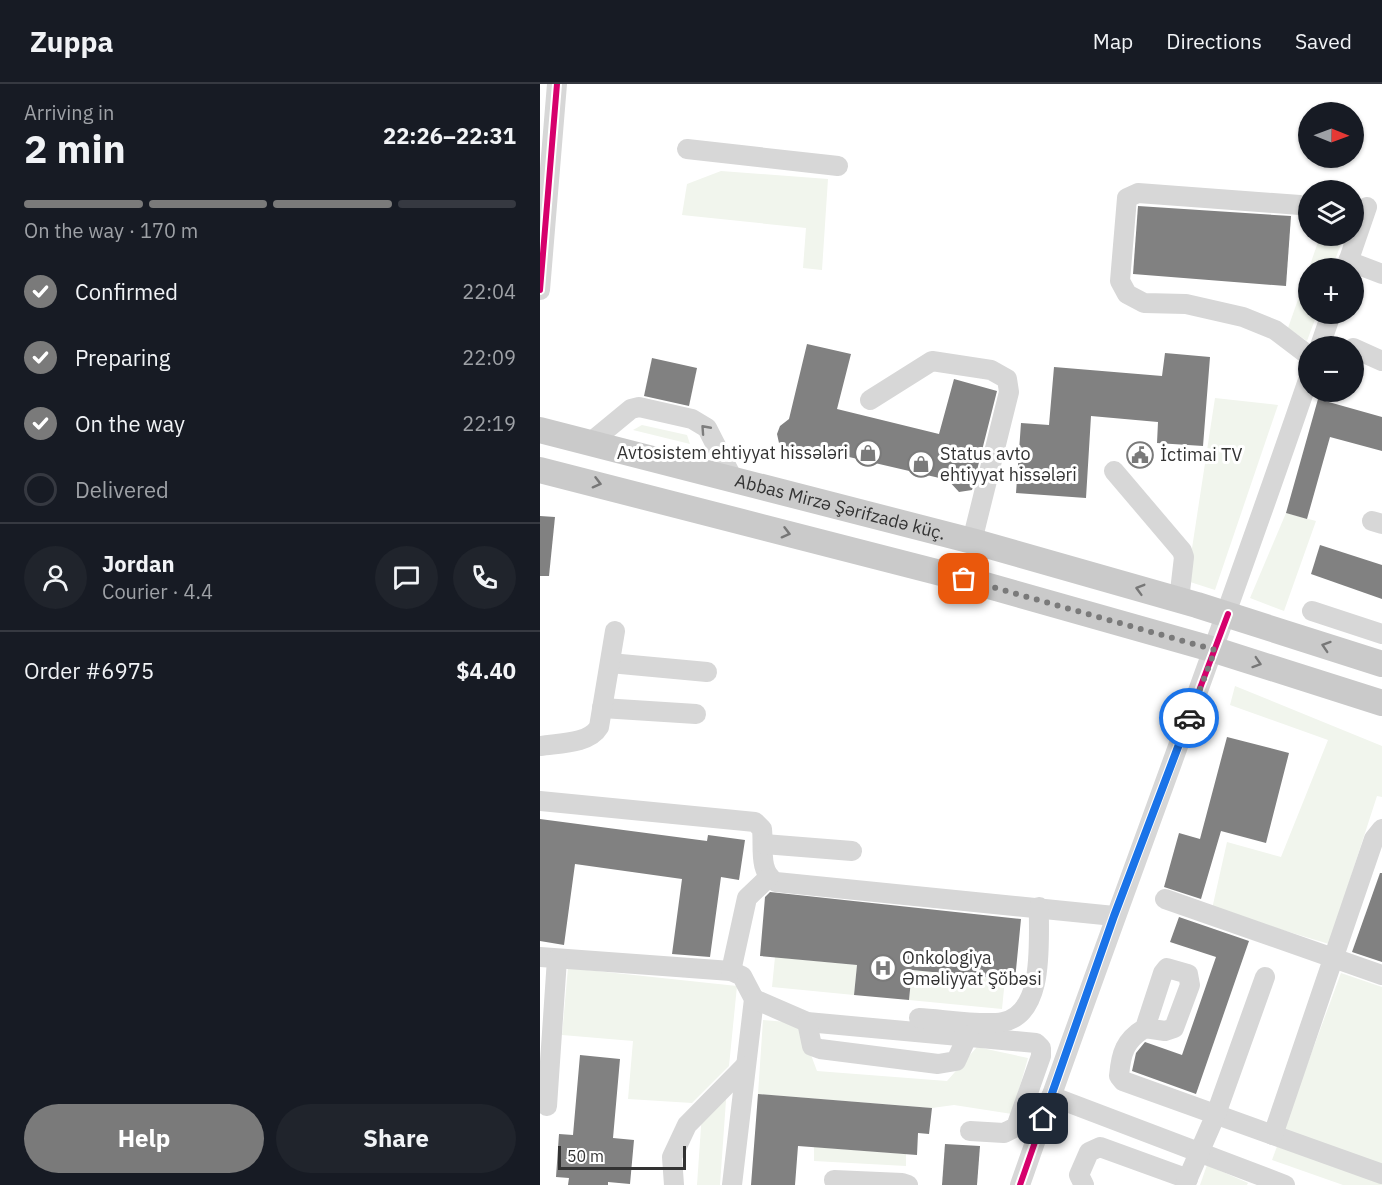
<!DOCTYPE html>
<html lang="en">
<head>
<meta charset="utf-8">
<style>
	body { margin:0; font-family:"IBM Plex Sans",sans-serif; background:#20242c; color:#f1f3f6; height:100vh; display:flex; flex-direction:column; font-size:22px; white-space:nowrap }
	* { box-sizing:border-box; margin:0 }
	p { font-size:20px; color:#9ea1a6 }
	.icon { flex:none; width:33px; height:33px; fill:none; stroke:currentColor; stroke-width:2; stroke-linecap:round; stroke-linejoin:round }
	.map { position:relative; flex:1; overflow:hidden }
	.drawer { display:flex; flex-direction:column; background:#171b24; width:540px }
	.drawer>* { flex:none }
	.needle { width:39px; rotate:91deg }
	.tools { position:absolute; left:758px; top:18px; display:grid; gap:12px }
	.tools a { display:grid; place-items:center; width:66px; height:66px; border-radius:50%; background:#171b24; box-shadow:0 2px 4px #0004; font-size:30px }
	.scale { position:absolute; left:18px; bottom:15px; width:128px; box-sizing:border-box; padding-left:6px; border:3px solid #333; border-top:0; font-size:16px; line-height:21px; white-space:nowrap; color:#333; -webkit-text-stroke:4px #fff; paint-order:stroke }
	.pin { position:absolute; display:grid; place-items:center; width:51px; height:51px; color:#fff; margin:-26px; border-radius:12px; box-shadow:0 3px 9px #0006 }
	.courier { position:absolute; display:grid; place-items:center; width:60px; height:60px; margin:-30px; border:4px solid #1a73e8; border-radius:50%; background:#fff; color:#222; box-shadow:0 2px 8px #0007 }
	.summary em { font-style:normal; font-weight:800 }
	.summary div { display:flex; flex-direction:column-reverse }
	.summary { display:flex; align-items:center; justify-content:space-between; height:102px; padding:0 24px }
	h1 { font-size:39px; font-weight:800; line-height:45px }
	.bar { display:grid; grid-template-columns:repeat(4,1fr); gap:9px 6px; align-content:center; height:72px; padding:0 24px }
	.bar i { height:8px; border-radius:4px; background:#363941 }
	.bar .active { background:#7a7a7a }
	.bar p { grid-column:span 4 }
	.line { display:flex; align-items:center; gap:15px; padding:0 24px; border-top:2px solid #363941 }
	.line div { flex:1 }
	.round { display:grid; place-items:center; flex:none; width:63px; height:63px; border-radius:32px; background:#20242c }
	ol { padding:0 24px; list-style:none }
	li { display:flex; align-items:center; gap:18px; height:66px }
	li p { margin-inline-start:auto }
	li .icon { padding:6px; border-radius:50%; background:#7a7a7a; color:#fff; stroke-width:4 }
	li:last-child { color:#9ea1a6 }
	li i { width:33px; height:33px; border:3px solid #363941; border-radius:50% }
	.primary-button { display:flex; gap:12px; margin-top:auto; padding:12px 24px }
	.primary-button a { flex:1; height:69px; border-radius:36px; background:#7a7a7a; color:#fff; font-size:24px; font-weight:800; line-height:69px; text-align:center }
	.primary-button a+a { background:#20242c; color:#f1f3f6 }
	header { display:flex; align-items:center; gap:36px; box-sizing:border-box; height:84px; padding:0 30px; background:#171b24; border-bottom:2px solid #363941 }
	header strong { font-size:28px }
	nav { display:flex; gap:33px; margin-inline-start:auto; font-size:21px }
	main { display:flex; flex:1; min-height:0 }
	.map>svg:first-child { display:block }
	.green { fill:#f1f5ed }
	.building { fill:#818181 }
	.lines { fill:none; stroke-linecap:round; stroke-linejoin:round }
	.minor { stroke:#d7d7d7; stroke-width:20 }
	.major { stroke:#cacaca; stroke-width:26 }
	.cycleway-casing { stroke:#fff; stroke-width:10 }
	.cycleway { stroke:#d6006c; stroke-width:6 }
	.oneway { stroke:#7d7d7d }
	.oneway2 { stroke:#777 }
	.done { stroke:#7a7a7a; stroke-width:6; stroke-dasharray:0 10.8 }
	.route { stroke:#1a73e8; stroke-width:8 }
	.labels { text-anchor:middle; stroke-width:6; stroke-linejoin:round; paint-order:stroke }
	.poi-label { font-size:18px; fill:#333; stroke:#fff; text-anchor:start }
	.street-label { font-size:18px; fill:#333; stroke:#fff }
</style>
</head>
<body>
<header>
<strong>Zuppa</strong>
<nav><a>Map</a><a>Directions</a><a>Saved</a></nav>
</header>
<main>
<section class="drawer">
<div class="summary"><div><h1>2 min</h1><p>Arriving in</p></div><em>22:26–22:31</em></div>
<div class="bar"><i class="active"></i><i class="active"></i><i class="active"></i><i></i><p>On the way · 170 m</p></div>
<ol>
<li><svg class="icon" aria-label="check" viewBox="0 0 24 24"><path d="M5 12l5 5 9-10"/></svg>Confirmed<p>22:04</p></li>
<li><svg class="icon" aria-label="check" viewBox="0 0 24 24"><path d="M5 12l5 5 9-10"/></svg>Preparing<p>22:09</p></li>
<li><svg class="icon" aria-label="check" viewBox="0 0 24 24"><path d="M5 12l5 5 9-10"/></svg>On the way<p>22:19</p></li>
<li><i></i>Delivered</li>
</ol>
<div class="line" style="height:108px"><a class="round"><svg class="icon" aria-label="person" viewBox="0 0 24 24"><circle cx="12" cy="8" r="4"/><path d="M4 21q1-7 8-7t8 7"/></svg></a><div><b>Jordan</b><p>Courier · 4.4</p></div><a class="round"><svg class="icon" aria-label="chat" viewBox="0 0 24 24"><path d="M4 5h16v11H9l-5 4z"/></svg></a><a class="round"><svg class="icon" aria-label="phone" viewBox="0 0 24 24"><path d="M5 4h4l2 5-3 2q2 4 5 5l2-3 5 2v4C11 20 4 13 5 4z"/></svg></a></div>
<div class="line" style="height:78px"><div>Order #6975</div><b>$4.40</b></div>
<div class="primary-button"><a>Help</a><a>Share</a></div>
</section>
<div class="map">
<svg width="842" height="1101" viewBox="0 0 842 1101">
	<rect width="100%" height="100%" fill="#fff"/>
	<g class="green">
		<polygon points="181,87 288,95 282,186 263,184 266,144 142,131 147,100"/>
		<polygon points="780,152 804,152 792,184 769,184"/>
		<polygon points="768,187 768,230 777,230 767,257 748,244"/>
		<polygon points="675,314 738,321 675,506 647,497"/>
		<polygon points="102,341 147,351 150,360 93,346"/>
		<polygon points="746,429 776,437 744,527 710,514"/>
		<polygon points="695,602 842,662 842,713 837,712 789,860 672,825 687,758 741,773 788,656 690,621"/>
		<polygon points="235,873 317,881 314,911 232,903"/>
		<polygon points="28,884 197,902 189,982 152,1019 88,1015 93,957 22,951"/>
		<polygon points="372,886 465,895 462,925 369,916"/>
		<polygon points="801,889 842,903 842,1101 803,1101 732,1076"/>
		<polygon points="223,936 259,939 277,987 407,997 437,963 488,974 472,1030 414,1021 392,1024 218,1010"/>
		<polygon points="187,1002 180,1101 157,1101 162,1028"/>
		<polygon points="274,1063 366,1070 366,1082 274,1077"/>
		<polygon points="667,1081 708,1099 707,1101 660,1101"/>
	</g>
	<g class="building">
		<polygon points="598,122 751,132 746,202 593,190"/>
		<polygon points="267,260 311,270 297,325 399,350 414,295 457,307 432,406 419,408 408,396 266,363 257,368 247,367 239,359 237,350 240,342 249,335"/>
		<polygon points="625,269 670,273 663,362 617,359 618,338 551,332 546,414 476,409 481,339 509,341 514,283 622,292"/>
		<polygon points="112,274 157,284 149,322 104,312"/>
		<polygon points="778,315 842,333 842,367 790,353 767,435 746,429"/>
		<polygon points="0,432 15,433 9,492 0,492"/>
		<polygon points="780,461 842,481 842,515 771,490"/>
		<polygon points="687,653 749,669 726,759 681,747 661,815 624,803 639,749 660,755"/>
		<polygon points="0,735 167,757 168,751 205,756 199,796 181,793 170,873 132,870 142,795 35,780 24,861 0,857"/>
		<polygon points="840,789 842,789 842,878 812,868"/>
		<polygon points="230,808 481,835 475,896 372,886 369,916 314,911 317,881 220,872 225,813"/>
		<polygon points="639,833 709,857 656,1010 592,987 596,969 605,958 642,971 676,873 630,858"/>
		<polygon points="40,971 80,975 73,1054 94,1056 90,1100 68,1098 68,1101 28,1101 29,1094 16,1093 19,1050 33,1051"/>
		<polygon points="218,1010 392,1024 389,1050 378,1049 377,1071 258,1062 255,1101 211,1101"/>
		<polygon points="405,1060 440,1062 437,1101 402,1101"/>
	</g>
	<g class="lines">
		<g class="minor">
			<polyline points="147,65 298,82"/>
			<polyline points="760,121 598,109 587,114 580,197 587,210 604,219 646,220 703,233 735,246 768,271"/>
			<polyline points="808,177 842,190"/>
			<polyline points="806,184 827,123"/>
			<polyline points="0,206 17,0"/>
			<polyline points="780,262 791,230"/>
			<polyline points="813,264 842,277"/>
			<polyline points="330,316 392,277 451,286 467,295 469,308 432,457"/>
			<polyline points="51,358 91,325 99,323 152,335 167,344 193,395"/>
			<polyline points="574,387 642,467 644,473 639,516"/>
			<polyline points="832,437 842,440"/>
			<polyline points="772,527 842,550"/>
			<polyline points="70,579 167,588"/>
			<polyline points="62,624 156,630"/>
			<path d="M0,662C19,659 49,660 59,643L75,547"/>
			<path d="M0,717L215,738L222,745C224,763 218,788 236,798L574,832"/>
			<polyline points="224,760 312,767"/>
			<polyline points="625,815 842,891"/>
			<polyline points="0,873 191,887 202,892 214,915 192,1101"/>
			<polyline points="191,887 207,814 228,794"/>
			<polyline points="214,915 267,938 496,959 501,964 501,972 476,1043 464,1049 430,1047"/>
			<path d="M379,934C401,935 443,942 463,938C506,929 498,856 499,823"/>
			<polyline points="267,938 272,962 280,965 398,980 416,977 428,951"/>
			<path d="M605,944L623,889L627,884L648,890L650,901L634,944L625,947L605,944C585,956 581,969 579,992L583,997L842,1090"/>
			<polyline points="511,1012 745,1101"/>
			<polyline points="7,1022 17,875"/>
			<polyline points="733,1051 834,755 842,745"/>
			<polyline points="294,1096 362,1099 368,1101"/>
			<polyline points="134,1101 132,1073 147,1041 205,982"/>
			<path d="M480,1101C574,832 676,566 768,296"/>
			<polyline points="544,1101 539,1091 549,1068 560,1063 648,1095"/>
			<polyline points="645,1101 676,1030 725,893"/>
		</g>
		<g class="major">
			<path id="s1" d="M0,346L432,457L657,521L842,580"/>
			<polyline points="0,386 424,495 675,566 842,619"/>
		</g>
		<g class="cycleway-casing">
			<g id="cycleway">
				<polyline points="0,206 17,0"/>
				<polyline points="480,1101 574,832 688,530"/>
			</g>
		</g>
		<use href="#cycleway" class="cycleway"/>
	</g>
	<defs><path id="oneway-chevron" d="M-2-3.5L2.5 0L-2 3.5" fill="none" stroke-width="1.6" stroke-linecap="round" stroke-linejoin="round" transform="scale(1.5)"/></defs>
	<use class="oneway" href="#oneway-chevron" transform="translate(165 345) rotate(-132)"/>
	<g class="oneway2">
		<use href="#oneway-chevron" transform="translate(57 399) rotate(15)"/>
		<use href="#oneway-chevron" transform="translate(246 449) rotate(15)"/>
		<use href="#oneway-chevron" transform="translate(600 505) rotate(-164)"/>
		<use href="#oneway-chevron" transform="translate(786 562) rotate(-162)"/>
		<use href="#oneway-chevron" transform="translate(717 579) rotate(18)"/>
	</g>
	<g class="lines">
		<polyline class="done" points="424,495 675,566 649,634"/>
		<polyline class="route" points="503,1035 574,832 649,634"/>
	</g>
	<defs>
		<g id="shop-ring" transform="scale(1.35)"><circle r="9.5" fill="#fff" stroke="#7a7a7a" stroke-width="1.5"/><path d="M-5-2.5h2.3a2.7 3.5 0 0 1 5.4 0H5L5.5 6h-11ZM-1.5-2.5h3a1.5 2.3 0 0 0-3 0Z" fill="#7a7a7a"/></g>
		<g id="civic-ring" transform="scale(1.35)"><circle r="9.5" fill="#fff" stroke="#7a7a7a" stroke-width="1.5"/><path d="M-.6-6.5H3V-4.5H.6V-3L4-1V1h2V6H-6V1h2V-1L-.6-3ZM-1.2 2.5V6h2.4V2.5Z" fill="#7a7a7a"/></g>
		<g id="hospital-ring" transform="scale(1.35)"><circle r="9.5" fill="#fff" stroke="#7a7a7a" stroke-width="1.5"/><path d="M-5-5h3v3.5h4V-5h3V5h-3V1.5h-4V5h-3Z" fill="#7a7a7a"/></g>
	</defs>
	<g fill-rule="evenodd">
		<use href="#shop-ring" x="328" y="369"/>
		<use href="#civic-ring" x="600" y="371"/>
		<use href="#shop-ring" x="381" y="380"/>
		<use href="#hospital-ring" x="343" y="884"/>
	</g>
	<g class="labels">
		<g class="poi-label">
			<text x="308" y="375" text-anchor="end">Avtosistem ehtiyyat hissələri</text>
			<text x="400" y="376">Status avto<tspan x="400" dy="21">ehtiyyat hissələri</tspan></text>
			<text x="620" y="377">İctimai TV</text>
			<text x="362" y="880">Onkologiya<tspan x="362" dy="21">Əməliyyat Şöbəsi</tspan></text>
		</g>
		<g class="street-label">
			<text dy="6" stroke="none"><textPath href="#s1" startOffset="310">Abbas Mirzə Şərifzadə küç.</textPath></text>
		</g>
	</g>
</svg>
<div class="tools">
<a><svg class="needle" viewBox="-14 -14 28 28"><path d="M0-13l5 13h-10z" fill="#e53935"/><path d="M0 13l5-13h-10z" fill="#9ea1a6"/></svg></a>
<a><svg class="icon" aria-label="layers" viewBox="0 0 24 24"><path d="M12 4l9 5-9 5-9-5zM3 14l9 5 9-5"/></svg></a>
<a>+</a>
<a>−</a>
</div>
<div class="scale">50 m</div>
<div class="pin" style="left:424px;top:495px;background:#ea580c"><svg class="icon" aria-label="bag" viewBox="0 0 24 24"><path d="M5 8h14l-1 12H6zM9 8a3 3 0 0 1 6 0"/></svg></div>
<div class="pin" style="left:503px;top:1035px;background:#1f2937"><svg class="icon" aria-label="home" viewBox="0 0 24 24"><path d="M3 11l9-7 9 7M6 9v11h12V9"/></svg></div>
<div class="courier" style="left:649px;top:634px"><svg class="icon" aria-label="car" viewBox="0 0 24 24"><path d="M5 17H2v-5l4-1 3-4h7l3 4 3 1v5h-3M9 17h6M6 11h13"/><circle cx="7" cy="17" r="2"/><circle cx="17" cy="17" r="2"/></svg></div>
</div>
</main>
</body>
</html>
